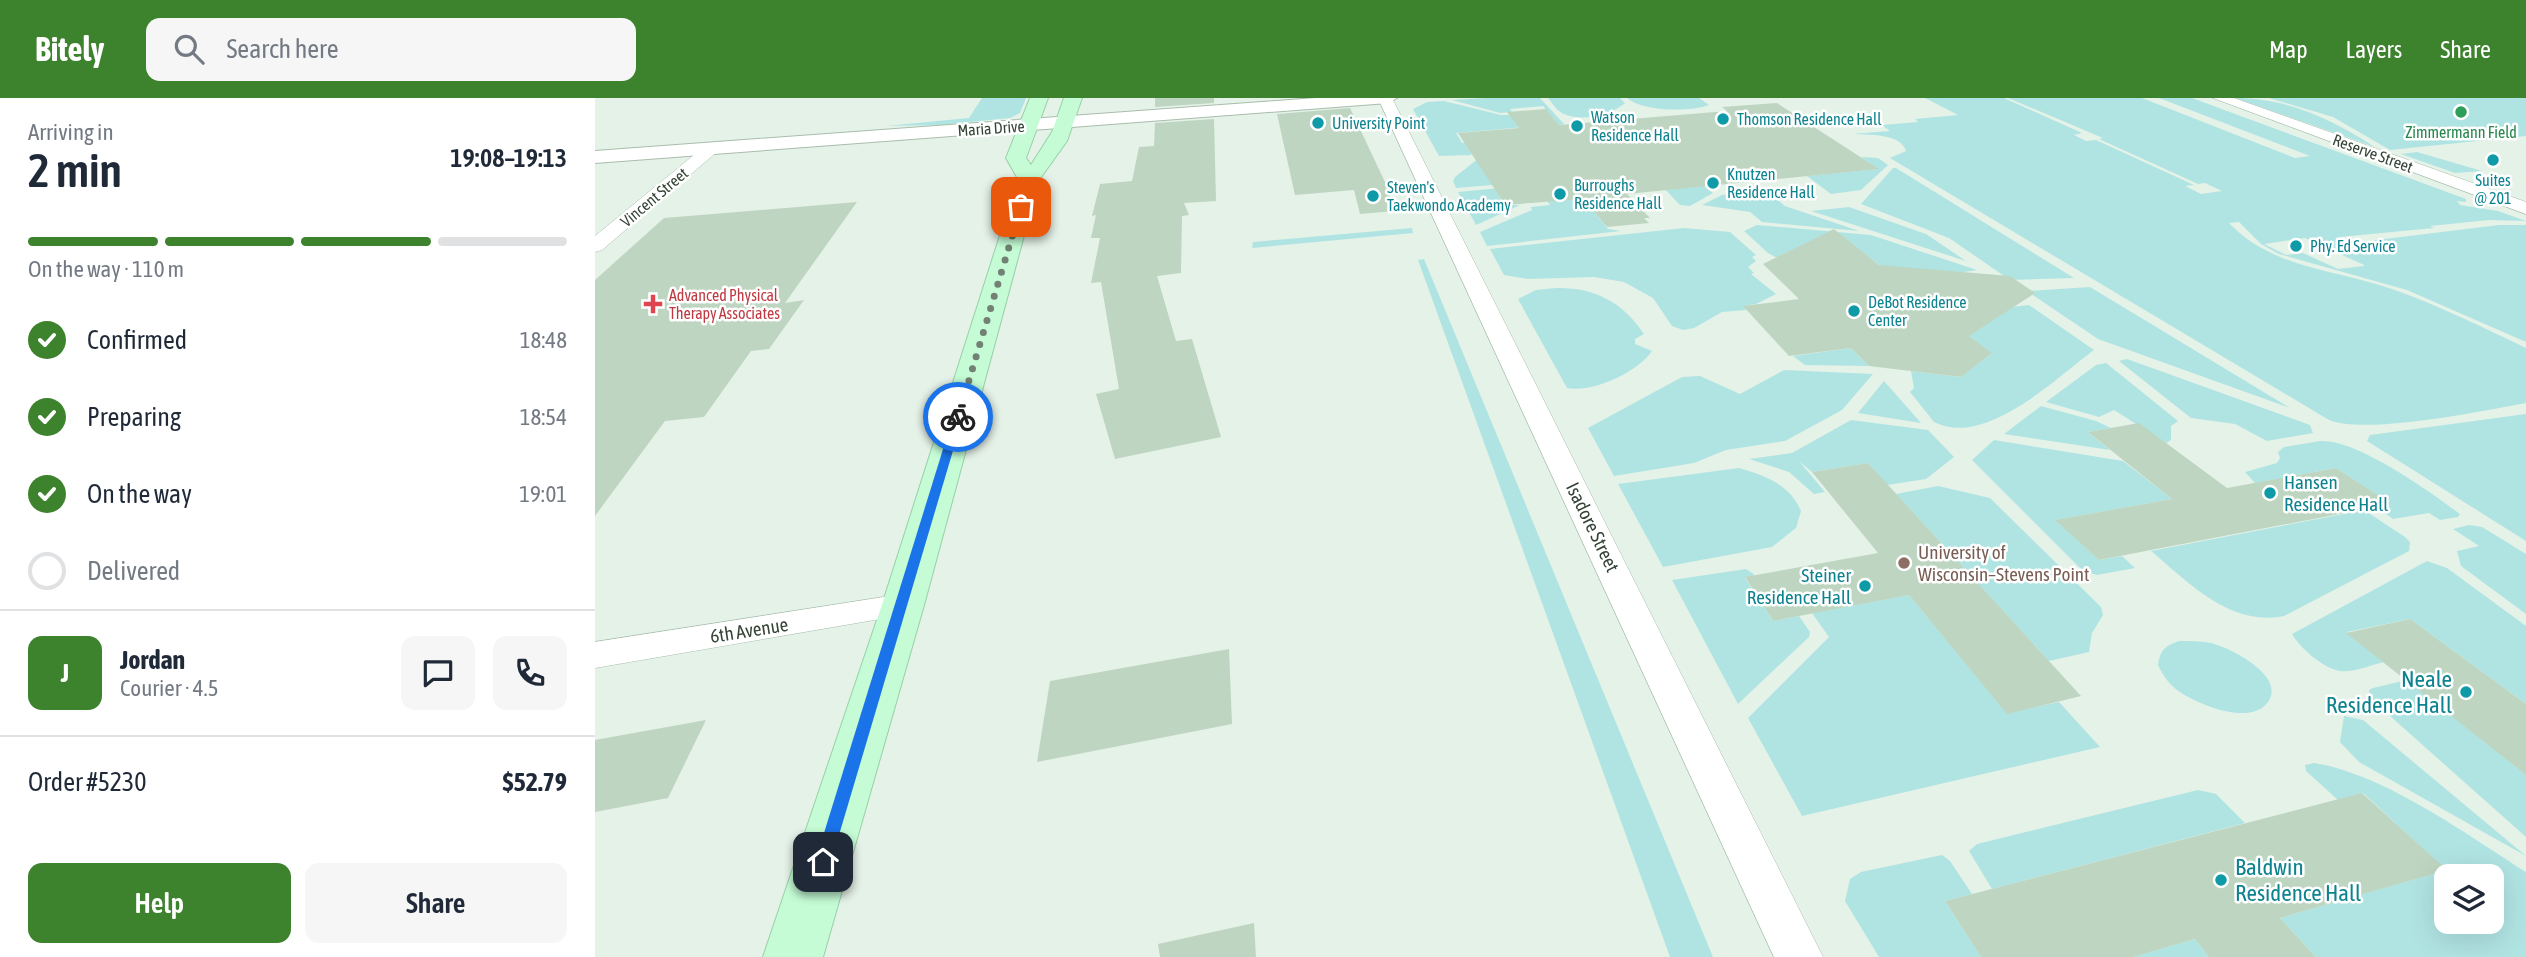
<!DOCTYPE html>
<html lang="en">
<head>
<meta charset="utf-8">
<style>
	body { margin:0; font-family:"Asap Condensed",sans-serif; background:#f6f6f7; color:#1f2937; height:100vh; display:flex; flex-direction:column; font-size:26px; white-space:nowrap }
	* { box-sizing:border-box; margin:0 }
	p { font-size:23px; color:#747a83 }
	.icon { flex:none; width:38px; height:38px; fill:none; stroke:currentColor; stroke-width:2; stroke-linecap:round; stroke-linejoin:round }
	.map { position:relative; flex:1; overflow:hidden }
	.sheet { display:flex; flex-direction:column; background:#fff; width:595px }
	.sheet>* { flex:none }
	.buttons { position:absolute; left:1839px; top:766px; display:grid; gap:14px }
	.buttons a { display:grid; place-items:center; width:70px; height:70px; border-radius:14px; background:#fff; box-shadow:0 7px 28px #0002; font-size:35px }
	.pin { position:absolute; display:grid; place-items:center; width:60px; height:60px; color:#fff; margin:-30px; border-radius:14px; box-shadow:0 4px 10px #0006 }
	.courier { position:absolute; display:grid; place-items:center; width:70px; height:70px; margin:-35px; border:5px solid #1a73e8; border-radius:50%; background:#fff; color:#222; box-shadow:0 2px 9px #0007 }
	.overview em { font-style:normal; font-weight:600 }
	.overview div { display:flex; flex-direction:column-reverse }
	.overview { display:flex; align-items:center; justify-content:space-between; height:119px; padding:0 28px }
	h1 { font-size:46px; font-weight:600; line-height:52px }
	.bar { display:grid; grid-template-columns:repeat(4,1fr); gap:10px 7px; align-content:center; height:84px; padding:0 28px }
	.bar i { height:9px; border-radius:5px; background:#e0e1e3 }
	.bar .on { background:#3d822c }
	.bar p { grid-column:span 4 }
	.line { display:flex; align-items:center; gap:18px; padding:0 28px; border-top:2px solid #e0e1e3 }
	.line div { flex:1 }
	.round { display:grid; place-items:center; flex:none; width:74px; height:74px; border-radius:14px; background:#f6f6f7 }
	ol { padding:0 28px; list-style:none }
	li { display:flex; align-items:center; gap:21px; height:77px }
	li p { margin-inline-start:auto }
	li .icon { padding:7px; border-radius:50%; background:#3d822c; color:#fff; stroke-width:4 }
	li:last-child { color:#747a83 }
	li i { width:38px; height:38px; border:4px solid #e0e1e3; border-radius:50% }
	.primary-button { display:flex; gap:14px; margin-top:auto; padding:14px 28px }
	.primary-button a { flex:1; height:80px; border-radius:14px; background:#3d822c; color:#fff; font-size:28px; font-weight:600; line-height:80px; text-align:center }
	.primary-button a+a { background:#f6f6f7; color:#1f2937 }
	header { display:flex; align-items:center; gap:42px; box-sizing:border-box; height:98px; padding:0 35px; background:#3d822c; color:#fff }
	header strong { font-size:33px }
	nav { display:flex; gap:38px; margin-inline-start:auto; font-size:24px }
	.search { width:490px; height:63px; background:#f6f6f7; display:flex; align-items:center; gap:18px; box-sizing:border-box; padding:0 24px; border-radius:14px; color:#747a83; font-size:26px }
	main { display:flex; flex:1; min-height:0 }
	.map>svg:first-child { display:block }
	.green { fill:#b0e4e3; fill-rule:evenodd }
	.building { fill:#bed6c1 }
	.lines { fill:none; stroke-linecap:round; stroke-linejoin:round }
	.minor-casing { stroke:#a8bdac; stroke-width:1 }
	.tertiary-casing { stroke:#a8bdac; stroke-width:2 }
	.secondary-casing { stroke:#97d0a6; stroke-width:2 }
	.minor { fill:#fff; fill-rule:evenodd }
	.tertiary { fill:#fff; fill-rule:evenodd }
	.secondary { fill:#c5fcd5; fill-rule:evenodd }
	.route { fill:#1a73e8 }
	.done { stroke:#738175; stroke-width:7; stroke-dasharray:0 12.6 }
	.leisure-dot { fill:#2e9e5b; stroke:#fff; stroke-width:2.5 }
	.culture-dot { fill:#0f9aa8; stroke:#fff; stroke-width:2.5 }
	.health-dot { fill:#e0444e; stroke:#fff; stroke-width:2.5 }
	.education-dot { fill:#8d6e63; stroke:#fff; stroke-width:2.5 }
	.labels { text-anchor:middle; stroke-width:5; stroke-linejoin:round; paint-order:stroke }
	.far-culture-label { font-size:16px; fill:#0d838f; stroke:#fff; text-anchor:start }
	.far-street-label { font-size:16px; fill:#354437; stroke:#fff }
	.far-leisure-label { font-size:16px; fill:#27864d; stroke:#fff }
	.far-health-label { font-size:16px; fill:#be3a42; stroke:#fff; text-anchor:start }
	.culture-label { font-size:19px; fill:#0d838f; stroke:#fff; text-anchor:start }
	.street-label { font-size:19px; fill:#354437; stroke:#fff }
	.education-label { font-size:19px; fill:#785e54; stroke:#fff; text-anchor:start }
	.near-culture-label { font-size:23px; fill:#0d838f; stroke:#fff; text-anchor:end }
</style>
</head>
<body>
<header>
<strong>Bitely</strong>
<div class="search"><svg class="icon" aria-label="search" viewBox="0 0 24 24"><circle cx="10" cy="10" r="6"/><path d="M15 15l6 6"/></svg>Search here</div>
<nav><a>Map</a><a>Layers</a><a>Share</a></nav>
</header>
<main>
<section class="sheet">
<div class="overview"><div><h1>2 min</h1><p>Arriving in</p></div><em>19:08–19:13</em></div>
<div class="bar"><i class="on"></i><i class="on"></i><i class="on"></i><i></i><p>On the way · 110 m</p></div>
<ol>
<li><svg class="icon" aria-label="check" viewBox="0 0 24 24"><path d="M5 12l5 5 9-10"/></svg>Confirmed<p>18:48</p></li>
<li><svg class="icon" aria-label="check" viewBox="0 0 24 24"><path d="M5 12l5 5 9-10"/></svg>Preparing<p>18:54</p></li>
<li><svg class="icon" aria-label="check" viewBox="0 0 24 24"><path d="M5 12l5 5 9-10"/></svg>On the way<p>19:01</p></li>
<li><i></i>Delivered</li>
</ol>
<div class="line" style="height:126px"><b class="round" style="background:#3d822c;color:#fff">J</b><div><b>Jordan</b><p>Courier · 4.5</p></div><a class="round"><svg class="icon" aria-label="chat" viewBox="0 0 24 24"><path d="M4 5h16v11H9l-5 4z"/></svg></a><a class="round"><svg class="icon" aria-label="phone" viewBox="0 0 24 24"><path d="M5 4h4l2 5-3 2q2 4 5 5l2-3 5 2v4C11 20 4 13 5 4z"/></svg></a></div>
<div class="line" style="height:91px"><div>Order #5230</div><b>$52.79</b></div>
<div class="primary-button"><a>Help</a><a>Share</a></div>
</section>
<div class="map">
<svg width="1931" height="859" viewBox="0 0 1931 859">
	<rect width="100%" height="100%" fill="#e5f2e8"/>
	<g class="green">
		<polygon points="387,0 431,0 425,15 415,20 345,27 291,28 374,20"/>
		<polygon points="891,0 945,0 969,26 964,27 948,8 915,11 917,14 905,15 857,2"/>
		<path d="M953,0H1025L1030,5C1017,17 986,24 969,16C963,14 957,5 953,0Z"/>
		<path d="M1032,0H1104L1114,7C1095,14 1048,14 1032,0Z"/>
		<path d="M1330,0H1409L1487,35L1479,37L1491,43L1501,42L1599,87L1590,88L1606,96L1627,93L1610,85L1603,86L1504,41L1508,40L1413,0H1547L1700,60L1715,58L1564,0H1597L1871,101V104L1862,103L1865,107L1903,113L1931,123L1894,122L1835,128L1839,130L1745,139L1757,145L1904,127H1931V244L1812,192L1684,156L1666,146L1644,124L1634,125C1678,171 1740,171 1797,191C1843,207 1887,229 1931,250V305C1888,313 1771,337 1734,322L1295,60L1311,53C1306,35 1273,37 1257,36L1295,33L1287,27L1323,24L1320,21L1363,17ZM1710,140L1769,167V168L1743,171L1708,155L1691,157L1669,146Z"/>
		<path d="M1640,0C1693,0 1736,21 1780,49Z"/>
		<polygon points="1674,0 1931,0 1931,38 1795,52 1738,19"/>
		<polygon points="849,3 906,17 919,17 930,29 861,35 867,45 879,44 876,57 844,58 818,11 832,4"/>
		<polygon points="1822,54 1887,73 1860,75 1806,56"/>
		<polygon points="1266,59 1283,60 1293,67 1266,92 1236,96 1212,78 1283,71"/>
		<polygon points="884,60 946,83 861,90 858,83 860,79"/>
		<polygon points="1298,70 1301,70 1479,180 1415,182 1354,140 1266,106"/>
		<polygon points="937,87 901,93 910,107 925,107 881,127 863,94"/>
		<polygon points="1109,88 1118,95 1095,108 1085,107 1070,91"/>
		<polygon points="1169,91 1190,108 1264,133 1167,124 1155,114 1107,107 1127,97"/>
		<polygon points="987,99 1013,131 1026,133 892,148 885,134 937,112 936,109 955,107 952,103"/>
		<polygon points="1254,109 1331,136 1371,163 1216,113"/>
		<polygon points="1162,127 1276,137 1382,172 1342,178 1295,175 1266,153 1182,160 1173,155 1149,133"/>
		<polygon points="817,130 818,135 657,150 658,144"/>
		<polygon points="1089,130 1135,134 1161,157 1157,159 1161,163 1153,169 1159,175 1156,176 1181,196 1161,206 1149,208 1151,212 1127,214 1099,230 1088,232 1077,228 1058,200 1029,184 999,179 933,181 909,177 895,151"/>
		<polygon points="829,161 1118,859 1075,859 823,162"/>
		<polygon points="1495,189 1695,310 1503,241 1432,193"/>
		<path d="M961,190C999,189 1028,204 1049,236L1040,241V246L1057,253C1042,275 997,295 972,290L923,201L941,192Z"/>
		<path d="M1434,207L1499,252C1460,281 1390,350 1339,324L1315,294L1319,290L1316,273L1365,279L1396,256L1360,227L1391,212Z"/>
		<polygon points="1256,250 1274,268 1210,267 1198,258"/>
		<polygon points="1532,261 1715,327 1718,335 1672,343 1640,326 1596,320 1524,263"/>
		<polygon points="1511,265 1583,323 1576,328 1576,342 1571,345 1519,312 1504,319 1451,304 1501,267"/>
		<polygon points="1189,272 1278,276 1247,312 1190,343 1131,352 1099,365 1019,378 993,330 1087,279 1105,278 1145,296"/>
		<polygon points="1289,283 1326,325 1263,315"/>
		<polygon points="1446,308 1501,323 1516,330 1493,334 1515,352 1409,336"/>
		<polygon points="1931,316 1931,443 1772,343 1775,337"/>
		<polygon points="1256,322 1333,332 1359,359 1331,381 1292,387 1273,365 1217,374 1204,363 1230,394 1219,396 1194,374 1154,361 1197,355"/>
		<polygon points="1399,342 1528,363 1577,401 1461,422 1504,462 1527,458 1540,470 1502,477 1488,473 1377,362"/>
		<path d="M1725,343C1760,340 1836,394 1865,416L1863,419L1845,422L1834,415L1798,421L1781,409L1795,406L1741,370L1660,385L1650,374L1682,365L1685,360L1683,354L1689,349Z"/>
		<path d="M1144,370C1171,378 1194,386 1206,413L1201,430L1177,449L1068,469L1023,386Z"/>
		<polygon points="1343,388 1395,400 1506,509 1508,517 1497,535 1494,554 1454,563 1301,396"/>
		<path d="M1769,412L1810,439L1815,444L1814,453L1689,518C1635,529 1593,484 1556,453Z"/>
		<polygon points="1874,427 1887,429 1931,456 1931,516 1866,468 1862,453 1884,448 1858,431"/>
		<path d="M1832,463L1852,470L1931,528V606L1815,521L1752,534L1789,564C1776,567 1758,575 1745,573C1728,570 1705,550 1697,536Z"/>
		<polygon points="1151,471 1160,477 1150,480 1178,523 1204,518 1215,534 1214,539 1143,606 1077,482"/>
		<polygon points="1314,497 1412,615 1464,604 1505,649 1207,718 1153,620 1234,539 1217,515"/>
		<path d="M1584,543C1595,543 1605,543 1616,545C1636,550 1691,578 1673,604C1655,629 1601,606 1582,592C1573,585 1568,577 1563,567C1565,552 1570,548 1584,543Z"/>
		<polygon points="1812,582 1931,677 1931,739 1776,601 1774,592 1778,590"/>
		<polygon points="1749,618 1768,622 1931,758 1764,664 1745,644"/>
		<path d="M1719,665C1789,676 1871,736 1931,774V859H1721L1685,820L1851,772L1768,695L1743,702L1711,673L1710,667ZM1852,779H1897V824H1852Z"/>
		<polygon points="1603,692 1621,696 1650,725 1397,791 1374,753 1382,746"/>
		<polygon points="1347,757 1355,763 1377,796 1350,803 1386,859 1284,859 1250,803 1255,781 1266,774"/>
		<polygon points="1600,841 1614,859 1538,859"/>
	</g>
	<g class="building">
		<polygon points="560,0 619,0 619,5 560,9"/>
		<polygon points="1182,5 1284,71 1032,96 1055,120 1049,120 1054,125 1012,129 988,101 910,107 863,35 924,30 912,14 951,11 964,27 1132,13 1127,9"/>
		<polygon points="755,10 790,84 800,113 765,116 759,92 700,97 682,16"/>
		<polygon points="619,21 621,103 589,105 594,117 587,118 586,175 562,178 581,243 597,241 626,339 520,361 501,296 524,291 506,184 496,185 505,140 496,140 501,117 497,118 505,86 537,83 544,49 559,48 560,25"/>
		<polygon points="262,104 190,205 209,202 174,251 156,253 109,319 70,323 0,418 0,182 69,120"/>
		<polygon points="1239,131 1284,167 1415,178 1440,195 1374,238 1397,255 1366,279 1274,268 1256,250 1194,258 1148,208 1204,201 1168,166"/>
		<polygon points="1544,325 1632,390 1741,370 1796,406 1504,462 1460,422 1577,401 1493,334"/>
		<polygon points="1273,365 1465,575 1486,598 1412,616 1314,497 1178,523 1150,479 1283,455 1217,374"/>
		<polygon points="1815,521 1931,606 1931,677 1751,535"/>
		<polygon points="634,551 637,626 442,664 455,583"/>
		<polygon points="111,622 73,700 0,714 0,642"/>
		<polygon points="1767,695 1852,772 1685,820 1721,859 1614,859 1600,841 1538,859 1386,859 1350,803"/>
		<polygon points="659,825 661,859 565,859 563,846"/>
	</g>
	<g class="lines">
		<g class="minor-casing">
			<g id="minor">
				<polygon points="783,0 797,0 1228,859 1179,859"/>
				<polygon points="1618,0 1639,0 1931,104 1931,116"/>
				<polygon points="117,45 123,47 123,53 7,152 0,154 0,138 111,47"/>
				<polygon points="308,496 320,499 325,507 320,515 0,570 0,544"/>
			</g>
		</g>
		<g class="tertiary-casing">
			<polygon id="tertiary" points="721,0 802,0 793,5 0,65 0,53"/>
		</g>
		<g class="secondary-casing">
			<polygon id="secondary" points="435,0 453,0 431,60 436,67 457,34 469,0 487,0 472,43 444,82 329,507 228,859 168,859 287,507 423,81 411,60"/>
		</g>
		<use href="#minor" class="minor"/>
		<use href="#tertiary" class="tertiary"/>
		<use href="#secondary" class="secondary"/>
	</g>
	<polygon class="route" points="363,316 368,319 236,764 228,771 220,764 358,319"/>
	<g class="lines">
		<polyline class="done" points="363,319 426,109"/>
	</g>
	<circle class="leisure-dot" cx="1866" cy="14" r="7"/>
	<g class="culture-dot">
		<circle cx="1128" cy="21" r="7"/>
		<circle cx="723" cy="25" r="7"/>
		<circle cx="982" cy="28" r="7"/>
		<circle cx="1898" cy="62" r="7"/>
		<circle cx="1118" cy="85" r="7"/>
		<circle cx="965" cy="96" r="7"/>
		<circle cx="778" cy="98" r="7"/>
		<circle cx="1701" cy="148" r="7"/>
		<circle cx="1259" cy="213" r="7"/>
		<circle cx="1675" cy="395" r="7"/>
		<circle cx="1270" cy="488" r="7"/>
		<circle cx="1871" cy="594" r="7"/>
		<circle cx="1626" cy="782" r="7"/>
	</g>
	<path class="health-dot" d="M54.5 195.5h7v7h7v7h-7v7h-7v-7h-7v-7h7z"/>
	<circle class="education-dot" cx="1309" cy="465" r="7"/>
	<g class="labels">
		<g class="far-culture-label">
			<text x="996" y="25">Watson<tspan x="996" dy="18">Residence Hall</tspan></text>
			<text x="1142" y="27">Thomson Residence Hall</text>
			<text x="737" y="31">University Point</text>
			<text x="1132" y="82">Knutzen<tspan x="1132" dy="18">Residence Hall</tspan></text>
			<text x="1898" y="88" text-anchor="middle">Suites<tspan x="1898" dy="18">@ 201</tspan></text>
			<text x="979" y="93">Burroughs<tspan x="979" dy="18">Residence Hall</tspan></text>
			<text x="792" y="95">Steven's<tspan x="792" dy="18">Taekwondo Academy</tspan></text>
			<text x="1715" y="154">Phy. Ed Service</text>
			<text x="1273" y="210">DeBot Residence<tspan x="1273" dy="18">Center</tspan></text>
		</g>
		<g class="far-street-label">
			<text transform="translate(396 30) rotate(-4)" y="6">Maria Drive</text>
			<text transform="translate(1778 55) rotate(20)" y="6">Reserve Street</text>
			<text transform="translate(59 99) rotate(-40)" y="6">Vincent Street</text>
		</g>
		<g class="far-leisure-label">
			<text x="1866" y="40">Zimmermann Field</text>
		</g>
		<g class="far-health-label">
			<text x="74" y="203">Advanced Physical<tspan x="74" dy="18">Therapy Associates</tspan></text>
		</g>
		<g class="culture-label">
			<text x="1689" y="391">Hansen<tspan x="1689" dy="22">Residence Hall</tspan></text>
			<text x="1256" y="484" text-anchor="end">Steiner<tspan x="1256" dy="22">Residence Hall</tspan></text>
		</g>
		<g class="street-label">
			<text transform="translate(998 429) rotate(64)" y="7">Isadore Street</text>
			<text transform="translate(154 532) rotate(-9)" y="7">6th Avenue</text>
		</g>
		<g class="education-label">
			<text x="1323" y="461">University of<tspan x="1323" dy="22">Wisconsin–Stevens Point</tspan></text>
		</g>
		<g class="near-culture-label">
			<text x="1857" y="589">Neale<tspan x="1857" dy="26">Residence Hall</tspan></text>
			<text x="1640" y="777" text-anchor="start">Baldwin<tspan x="1640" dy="26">Residence Hall</tspan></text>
		</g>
	</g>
</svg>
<div class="buttons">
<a><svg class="icon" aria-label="layers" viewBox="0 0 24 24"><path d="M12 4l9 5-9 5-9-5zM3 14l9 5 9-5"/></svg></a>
</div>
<div class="pin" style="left:426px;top:109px;background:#ea580c"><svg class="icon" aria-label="bag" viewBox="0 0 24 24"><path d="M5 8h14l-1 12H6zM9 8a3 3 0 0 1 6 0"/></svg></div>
<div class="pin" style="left:228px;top:764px;background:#1f2937"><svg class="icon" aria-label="home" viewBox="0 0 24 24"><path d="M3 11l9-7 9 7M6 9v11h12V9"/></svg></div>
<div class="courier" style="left:363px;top:319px"><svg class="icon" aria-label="bike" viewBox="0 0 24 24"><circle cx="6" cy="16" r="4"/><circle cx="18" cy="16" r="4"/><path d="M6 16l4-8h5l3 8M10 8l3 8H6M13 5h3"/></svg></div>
</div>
</main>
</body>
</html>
